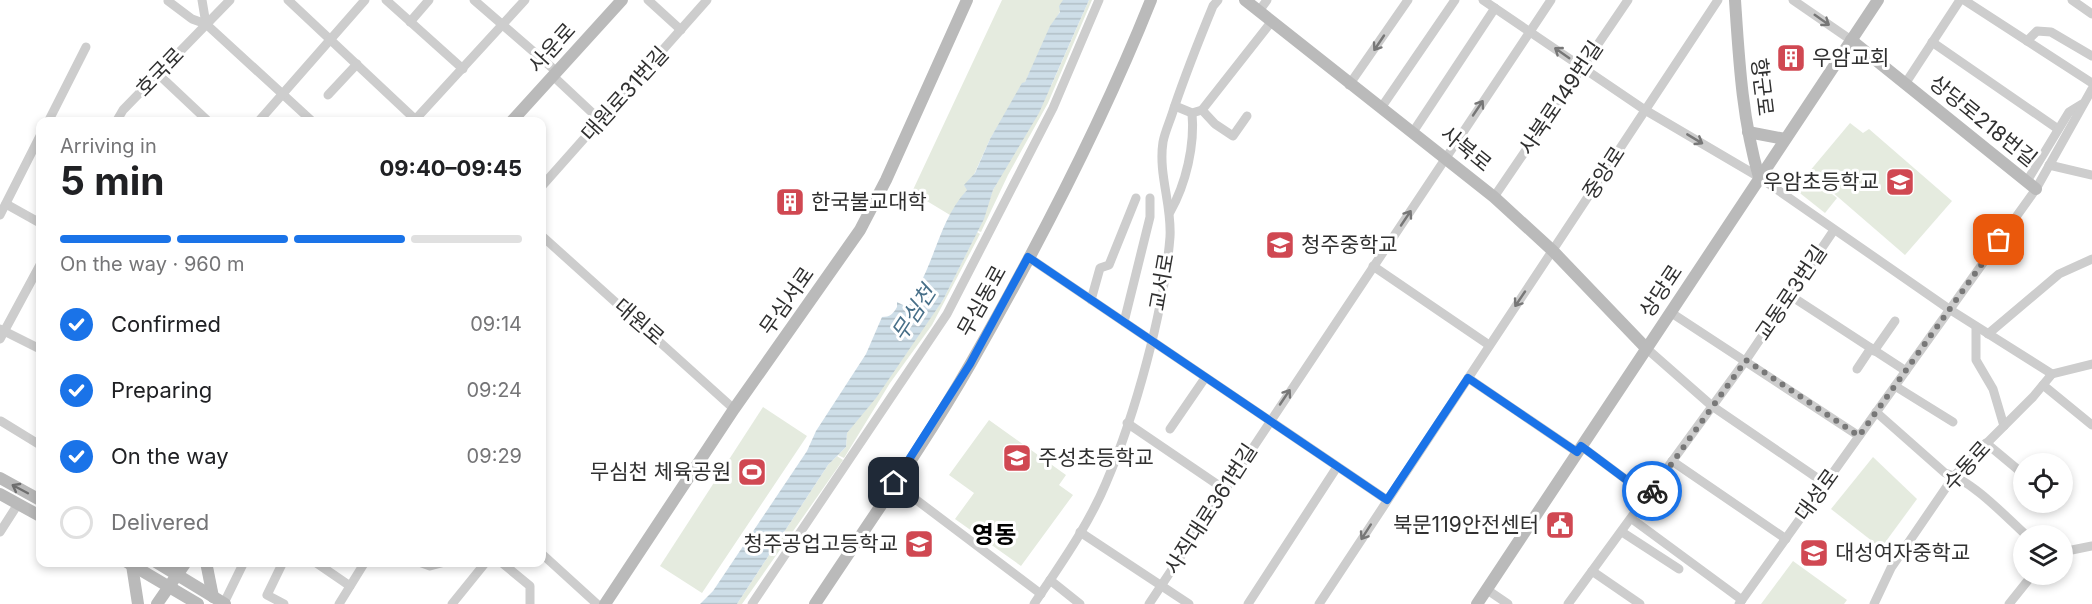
<!DOCTYPE html>
<html lang="en">
<head>
<meta charset="utf-8">
<style>
	body { margin:0; font-family:Inter,"Noto Sans KR",sans-serif; background:#f2f2f2; color:#202124; height:100vh; display:flex; flex-direction:column; font-size:22px; white-space:nowrap }
	* { box-sizing:border-box; margin:0 }
	p { font-size:20px; color:#757577 }
	.icon { flex:none; width:33px; height:33px; fill:none; stroke:currentColor; stroke-width:2; stroke-linecap:round; stroke-linejoin:round }
	.map { position:relative; flex:1; overflow:hidden }
	.sheet { position:absolute; left:36px; top:117px; width:510px; height:450px; display:flex; flex-direction:column; background:#fff; border-radius:12px; box-shadow:0 3px 9px #0003 }
	.sheet>* { flex:none }
	.fabs { position:absolute; left:2013px; top:453px; display:grid; gap:12px }
	.fabs a { display:grid; place-items:center; width:60px; height:60px; border-radius:50%; background:#fff; box-shadow:0 3px 9px #0003; font-size:30px }
	.pin { position:absolute; display:grid; place-items:center; width:51px; height:51px; color:#fff; margin:-26px; border-radius:12px; box-shadow:0 3px 9px #0006 }
	.courier { position:absolute; display:grid; place-items:center; width:60px; height:60px; margin:-30px; border:4px solid #1a73e8; border-radius:50%; background:#fff; color:#222; box-shadow:0 2px 8px #0007 }
	.summary em { font-style:normal; font-weight:700 }
	.summary div { display:flex; flex-direction:column-reverse }
	.summary { display:flex; align-items:center; justify-content:space-between; height:102px; padding:0 24px }
	h1 { font-size:39px; font-weight:700; line-height:45px }
	.bar { display:grid; grid-template-columns:repeat(4,1fr); gap:9px 6px; align-content:center; height:72px; padding:0 24px }
	.bar i { height:8px; border-radius:4px; background:#e0e0e0 }
	.bar .active { background:#1a73e8 }
	.bar p { grid-column:span 4 }
	ol { padding:0 24px; list-style:none }
	li { display:flex; align-items:center; gap:18px; height:66px }
	li p { margin-inline-start:auto }
	li .icon { padding:6px; border-radius:50%; background:#1a73e8; color:#fff; stroke-width:4 }
	li:last-child { color:#757577 }
	li i { width:33px; height:33px; border:3px solid #e0e0e0; border-radius:50% }
	.map>svg:first-child { display:block }
	.green { fill:#e5ebdf }
	.water { fill:url(#water-rules) }
	.lines { fill:none; stroke-linecap:round; stroke-linejoin:round }
	.street { stroke:#cdcdcd; stroke-width:9 }
	.secondary { stroke:#bababa; stroke-width:12 }
	.oneway { stroke:#777 }
	.oneway2 { stroke:#6e6e6e }
	.done { stroke:#787878; stroke-width:6; stroke-dasharray:0 10.8 }
	.route { stroke:#1a73e8; stroke-width:8 }
	.labels { text-anchor:middle; stroke-width:6; stroke-linejoin:round; paint-order:stroke }
	.street-label { font-size:21px; fill:#303030; stroke:#fff }
	.poi-label { font-size:21px; fill:#303030; stroke:#fff; text-anchor:start }
	.water-label { font-size:22px; font-style:italic; fill:#476f88; stroke:#fff }
	.quarter-label { font-size:24px; font-weight:bold; fill:#000; stroke:#fff }
</style>
</head>
<body>
<div class="map">
<svg width="2092" height="604" viewBox="0 0 2092 604">
	<defs>
		<pattern id="water-rules" width="6" height="5" patternUnits="userSpaceOnUse" patternTransform="scale(1.5)"><rect width="6" height="5" fill="#cedee8"/><path d="M0 2.5h6" fill="none" stroke="#b1bfc7"/></pattern>
	</defs>
	<rect width="100%" height="100%" fill="#fff"/>
	<g class="green">
		<polygon points="1002,0 1063,0 1064,3 1025,82 990,139 967,190 950,215 912,192"/>
		<polygon points="1089,0 1092,0 1048,103 1008,175 981,232 978,231 993,190 1052,84"/>
		<polygon points="1850,123 1863,133 1869,129 1952,201 1905,255 1809,172"/>
		<polygon points="1808,175 1837,198 1825,213 1796,190"/>
		<polygon points="977,232 980,234 932,325 890,383 844,458 838,455 846,447 847,433 943,300"/>
		<polygon points="763,407 807,436 702,593 660,566"/>
		<polygon points="989,420 1066,475 1059,485 1073,495 1021,566 955,519 974,493 949,475"/>
		<polygon points="837,456 843,460 742,604 737,604 828,465"/>
		<polygon points="1873,457 1917,499 1881,548 1831,509"/>
		<polygon points="1793,561 1847,600 1844,604 1761,604"/>
	</g>
	<path class="water" d="M1063,0H1089L1039,113L993,190L984,219L943,300L876,398L847,433L846,447L828,465L737,604H700L713,591L807,451L816,431L866,354L882,317C890,317 893,314 897,307V302L905,306L914,303L915,300H910C935,266 938,221 967,190L964,185L975,173L990,139L1022,83L1025,82L1050,26L1060,12L1059,6Z"/>
	<g class="lines">
		<g class="street">
			<polyline points="202,0 206,24"/>
			<polyline points="288,0 418,122"/>
			<polyline points="386,0 463,69"/>
			<polyline points="474,0 557,72"/>
			<polyline points="648,0 681,30"/>
			<polyline points="1483,0 1645,110 1759,177 1949,309 2052,374"/>
			<polyline points="1793,0 1851,40"/>
			<polyline points="1964,0 2092,83"/>
			<polyline points="2072,0 2092,14"/>
			<polyline points="168,1 192,19 206,24 313,122"/>
			<polyline points="1259,11 1267,0"/>
			<polyline points="410,22 429,0"/>
			<polyline points="2027,41 2037,31 2051,32 2092,56"/>
			<polyline points="1932,42 2058,129"/>
			<polyline points="158,74 209,122"/>
			<polyline points="553,76 601,121"/>
			<polyline points="1905,84 1960,0"/>
			<polyline points="1349,85 1408,0"/>
			<polyline points="328,95 357,64"/>
			<polyline points="1175,106 1192,113 1202,110 1272,21"/>
			<polyline points="1381,108 1455,0"/>
			<polyline points="1202,110 1215,124 1233,136 1247,116"/>
			<polyline points="48,122 86,47"/>
			<polyline points="116,122 123,110 230,0"/>
			<polyline points="258,122 365,0"/>
			<polyline points="413,122 525,0"/>
			<polyline points="1413,132 1495,8"/>
			<polyline points="2049,165 2092,175"/>
			<polyline points="2027,181 2069,112 2082,104"/>
			<polyline points="542,186 707,0"/>
			<polyline points="1494,197 1628,0"/>
			<polyline points="6,204 40,223"/>
			<path d="M1170,212C1186,184 1195,145 1192,113"/>
			<polyline points="0,215 40,136"/>
			<polyline points="542,236 734,409"/>
			<polyline points="1028,257 1387,500"/>
			<polyline points="1373,266 1489,345"/>
			<polyline points="1791,296 1906,371"/>
			<polyline points="1091,300 1100,268 1109,265 1136,198"/>
			<polyline points="1670,312 1859,436"/>
			<polyline points="1124,322 1150,217 1150,198"/>
			<polyline points="1976,327 1976,360 1993,389 2004,426"/>
			<polyline points="0,329 40,349"/>
			<polyline points="1988,334 2059,274 2092,259"/>
			<polyline points="0,339 40,265"/>
			<polyline points="1646,348 1712,406 1826,484"/>
			<polyline points="1874,351 1895,321"/>
			<polyline points="1857,369 1871,348"/>
			<polyline points="1468,378 1577,452"/>
			<polyline points="2043,385 2092,425"/>
			<polyline points="1895,386 1953,422"/>
			<path d="M1876,412L1945,473C1972,480 2006,517 2027,536"/>
			<polyline points="1,421 40,445"/>
			<polyline points="1127,423 1224,489"/>
			<polyline points="1170,429 1205,378"/>
			<polyline points="1986,443 2022,473"/>
			<polyline points="1581,446 1648,496"/>
			<polyline points="1672,461 1786,539"/>
			<polyline points="894,483 1041,594"/>
			<polyline points="1632,519 1742,600"/>
			<polyline points="0,532 18,504"/>
			<polyline points="1080,532 1189,604"/>
			<polyline points="1622,532 1679,569"/>
			<polyline points="2062,552 2092,546"/>
			<polyline points="542,554 597,604"/>
			<polyline points="283,562 267,595 284,604"/>
			<polyline points="315,562 350,586"/>
			<polyline points="419,562 430,566 445,562"/>
			<polyline points="501,562 530,586 530,604"/>
			<polyline points="1592,571 1640,604"/>
			<polyline points="1050,580 1080,604"/>
			<polyline points="1486,589 1508,604"/>
			<polyline points="224,603 244,562"/>
			<polyline points="339,604 365,562"/>
			<polyline points="452,604 486,562"/>
			<polyline points="752,604 947,314 1053,108 1099,0"/>
			<path d="M1034,604C1060,565 1088,526 1106,483C1135,415 1164,311 1170,237C1172,205 1158,174 1163,142C1165,131 1171,119 1174,108C1186,73 1199,40 1213,6L1218,0"/>
			<polyline points="1149,604 1551,0"/>
			<polyline points="1248,604 1337,467"/>
			<polyline points="1319,604 1718,0"/>
			<polyline points="1568,604 1746,360 1834,230"/>
			<polyline points="1739,604 2036,189 2092,89"/>
			<polyline points="1874,604 1891,568 1954,476 2033,397 2052,374 2092,364"/>
			<polyline points="2009,604 2033,574"/>
		</g>
		<g class="secondary">
			<polyline points="1245,0 1494,197 1553,251 1646,348"/>
			<path d="M1735,0C1739,60 1742,119 1759,177"/>
			<polyline points="1851,40 2036,189"/>
			<polyline points="511,122 622,0"/>
			<polyline points="1748,132 1785,139"/>
			<polyline points="0,478 40,500"/>
			<polyline points="0,494 40,516"/>
			<polyline points="127,562 198,604"/>
			<polyline points="156,562 225,604"/>
			<polyline points="206,562 213,597"/>
			<polyline points="132,565 138,604"/>
			<polyline points="157,604 186,562"/>
			<polyline points="605,604 734,409 860,230 886,180 967,0"/>
			<path d="M815,604C867,525 924,445 971,363C1038,246 1101,125 1151,0"/>
			<polyline points="1477,604 1878,0"/>
		</g>
	</g>
	<defs><path id="oneway-shaft" d="M-6 0H5M1.5-3L5.5 0L1.5 3" fill="none" stroke-width="1.6" stroke-linecap="round" stroke-linejoin="round" transform="scale(1.5)"/></defs>
	<g class="oneway">
		<use href="#oneway-shaft" transform="translate(1822 20) rotate(35)"/>
		<use href="#oneway-shaft" transform="translate(1379 43) rotate(124)"/>
		<use href="#oneway-shaft" transform="translate(1562 53) rotate(-145)"/>
		<use href="#oneway-shaft" transform="translate(1478 108) rotate(-56)"/>
		<use href="#oneway-shaft" transform="translate(1695 139) rotate(31)"/>
		<use href="#oneway-shaft" transform="translate(1406 218) rotate(-56)"/>
		<use href="#oneway-shaft" transform="translate(1520 299) rotate(124)"/>
		<use href="#oneway-shaft" transform="translate(1285 397) rotate(-56)"/>
		<use href="#oneway-shaft" transform="translate(1366 532) rotate(123)"/>
	</g>
	<use class="oneway2" href="#oneway-shaft" transform="translate(20 489) rotate(-152)"/>
	<g class="lines">
		<polyline class="done" points="1652,491 1746,360 1859,436 1999,240"/>
		<polyline class="route" points="894,483 970,364 1028,257 1387,500 1468,378 1577,452 1581,446 1648,496 1652,491"/>
	</g>
	<defs>
		<g id="building-square" transform="scale(1.5)"><rect x="-9" y="-9" width="18" height="18" rx="4" fill="#d04852" stroke="#fff"/><path d="M-4-6H4V6H1V3H-1V6H-4ZM-2.5-4.3h1.7v1.8h-1.7ZM.8-4.3h1.7v1.8H.8ZM-2.5-1h1.7V.8h-1.7ZM.8-1h1.7V.8H.8Z" fill="#fff"/></g>
		<g id="school-square" transform="scale(1.5)"><rect x="-9" y="-9" width="18" height="18" rx="4" fill="#d04852" stroke="#fff"/><path d="M0-5L7-2L0 1L-7-2ZM-4 1L0 2.5L4 1V4Q0 6-4 4Z" fill="#fff"/></g>
		<g id="stadium-square" transform="scale(1.5)"><rect x="-9" y="-9" width="18" height="18" rx="4" fill="#d04852" stroke="#fff"/><path d="M0-5a6.5 5 0 1 0 0 10a6.5 5 0 1 0 0-10ZM-3.5-1.8h7v3.6h-7Z" fill="#fff"/></g>
		<g id="civic-square" transform="scale(1.5)"><rect x="-9" y="-9" width="18" height="18" rx="4" fill="#d04852" stroke="#fff"/><path d="M-.6-6.5H3V-4.5H.6V-3L4-1V1h2V6H-6V1h2V-1L-.6-3ZM-1.2 2.5V6h2.4V2.5Z" fill="#fff"/></g>
	</defs>
	<g fill-rule="evenodd">
		<use href="#building-square" x="1791" y="58"/>
		<use href="#school-square" x="1900" y="182"/>
		<use href="#building-square" x="790" y="202"/>
		<use href="#school-square" x="1280" y="245"/>
		<use href="#school-square" x="1017" y="458"/>
		<use href="#stadium-square" x="752" y="472"/>
		<use href="#civic-square" x="1560" y="525"/>
		<use href="#school-square" x="919" y="544"/>
		<use href="#school-square" x="1814" y="553"/>
	</g>
	<g class="labels">
		<g class="street-label">
			<text transform="translate(552 48) rotate(-48)" y="7">사운로</text>
			<text transform="translate(160 72) rotate(-46)" y="7">호국로</text>
			<text transform="translate(1762 87) rotate(83)" y="7">향군로</text>
			<text transform="translate(625 94) rotate(-48)" y="7">대원로31번길</text>
			<text transform="translate(1561 98) rotate(-56)" y="7">사북로149번길</text>
			<text transform="translate(1983 121) rotate(39)" y="7">상당로218번길</text>
			<text transform="translate(1466 149) rotate(39)" y="7">사북로</text>
			<text transform="translate(1604 173) rotate(-57)" y="7">중앙로</text>
			<text transform="translate(1162 282) rotate(-80)" y="7">교서로</text>
			<text transform="translate(1661 291) rotate(-56)" y="7">상당로</text>
			<text transform="translate(1791 293) rotate(-56)" y="7">교동로3번길</text>
			<text transform="translate(787 301) rotate(-55)" y="7">무심서로</text>
			<text transform="translate(982 301) rotate(-61)" y="7">무심동로</text>
			<text transform="translate(639 322) rotate(41)" y="7">대원로</text>
			<text transform="translate(1967 466) rotate(-48)" y="7">수동로</text>
			<text transform="translate(1817 495) rotate(-54)" y="7">대성로</text>
			<text transform="translate(1211 509) rotate(-57)" y="7">사직대로361번길</text>
		</g>
		<g class="poi-label">
			<text x="1812" y="65">우암교회</text>
			<text x="1879" y="189" text-anchor="end">우암초등학교</text>
			<text x="811" y="209">한국불교대학</text>
			<text x="1301" y="252">청주중학교</text>
			<text x="1038" y="465">주성초등학교</text>
			<text x="731" y="479" text-anchor="end">무심천 체육공원</text>
			<text x="1539" y="532" text-anchor="end">북문119안전센터</text>
			<text x="898" y="551" text-anchor="end">청주공업고등학교</text>
			<text x="1835" y="560">대성여자중학교</text>
		</g>
		<g class="water-label">
			<text transform="translate(913 313) rotate(-57)" y="8">무심천</text>
		</g>
		<g class="quarter-label">
			<text x="994" y="543">영동</text>
		</g>
	</g>
</svg>
<div class="fabs">
<a><svg class="icon" aria-label="locate" viewBox="0 0 24 24"><circle cx="12" cy="12" r="6"/><path d="M12 2v4M12 18v4M2 12h4M18 12h4"/></svg></a>
<a><svg class="icon" aria-label="layers" viewBox="0 0 24 24"><path d="M12 4l9 5-9 5-9-5zM3 14l9 5 9-5"/></svg></a>
</div>
<div class="pin" style="left:1999px;top:240px;background:#ea580c"><svg class="icon" aria-label="bag" viewBox="0 0 24 24"><path d="M5 8h14l-1 12H6zM9 8a3 3 0 0 1 6 0"/></svg></div>
<div class="pin" style="left:894px;top:483px;background:#1f2937"><svg class="icon" aria-label="home" viewBox="0 0 24 24"><path d="M3 11l9-7 9 7M6 9v11h12V9"/></svg></div>
<div class="courier" style="left:1652px;top:491px"><svg class="icon" aria-label="bike" viewBox="0 0 24 24"><circle cx="6" cy="16" r="4"/><circle cx="18" cy="16" r="4"/><path d="M6 16l4-8h5l3 8M10 8l3 8H6M13 5h3"/></svg></div>
<section class="sheet">
<div class="summary"><div><h1>5 min</h1><p>Arriving in</p></div><em>09:40–09:45</em></div>
<div class="bar"><i class="active"></i><i class="active"></i><i class="active"></i><i></i><p>On the way · 960 m</p></div>
<ol>
<li><svg class="icon" aria-label="check" viewBox="0 0 24 24"><path d="M5 12l5 5 9-10"/></svg>Confirmed<p>09:14</p></li>
<li><svg class="icon" aria-label="check" viewBox="0 0 24 24"><path d="M5 12l5 5 9-10"/></svg>Preparing<p>09:24</p></li>
<li><svg class="icon" aria-label="check" viewBox="0 0 24 24"><path d="M5 12l5 5 9-10"/></svg>On the way<p>09:29</p></li>
<li><i></i>Delivered</li>
</ol>
</section>
</div>
</body>
</html>
